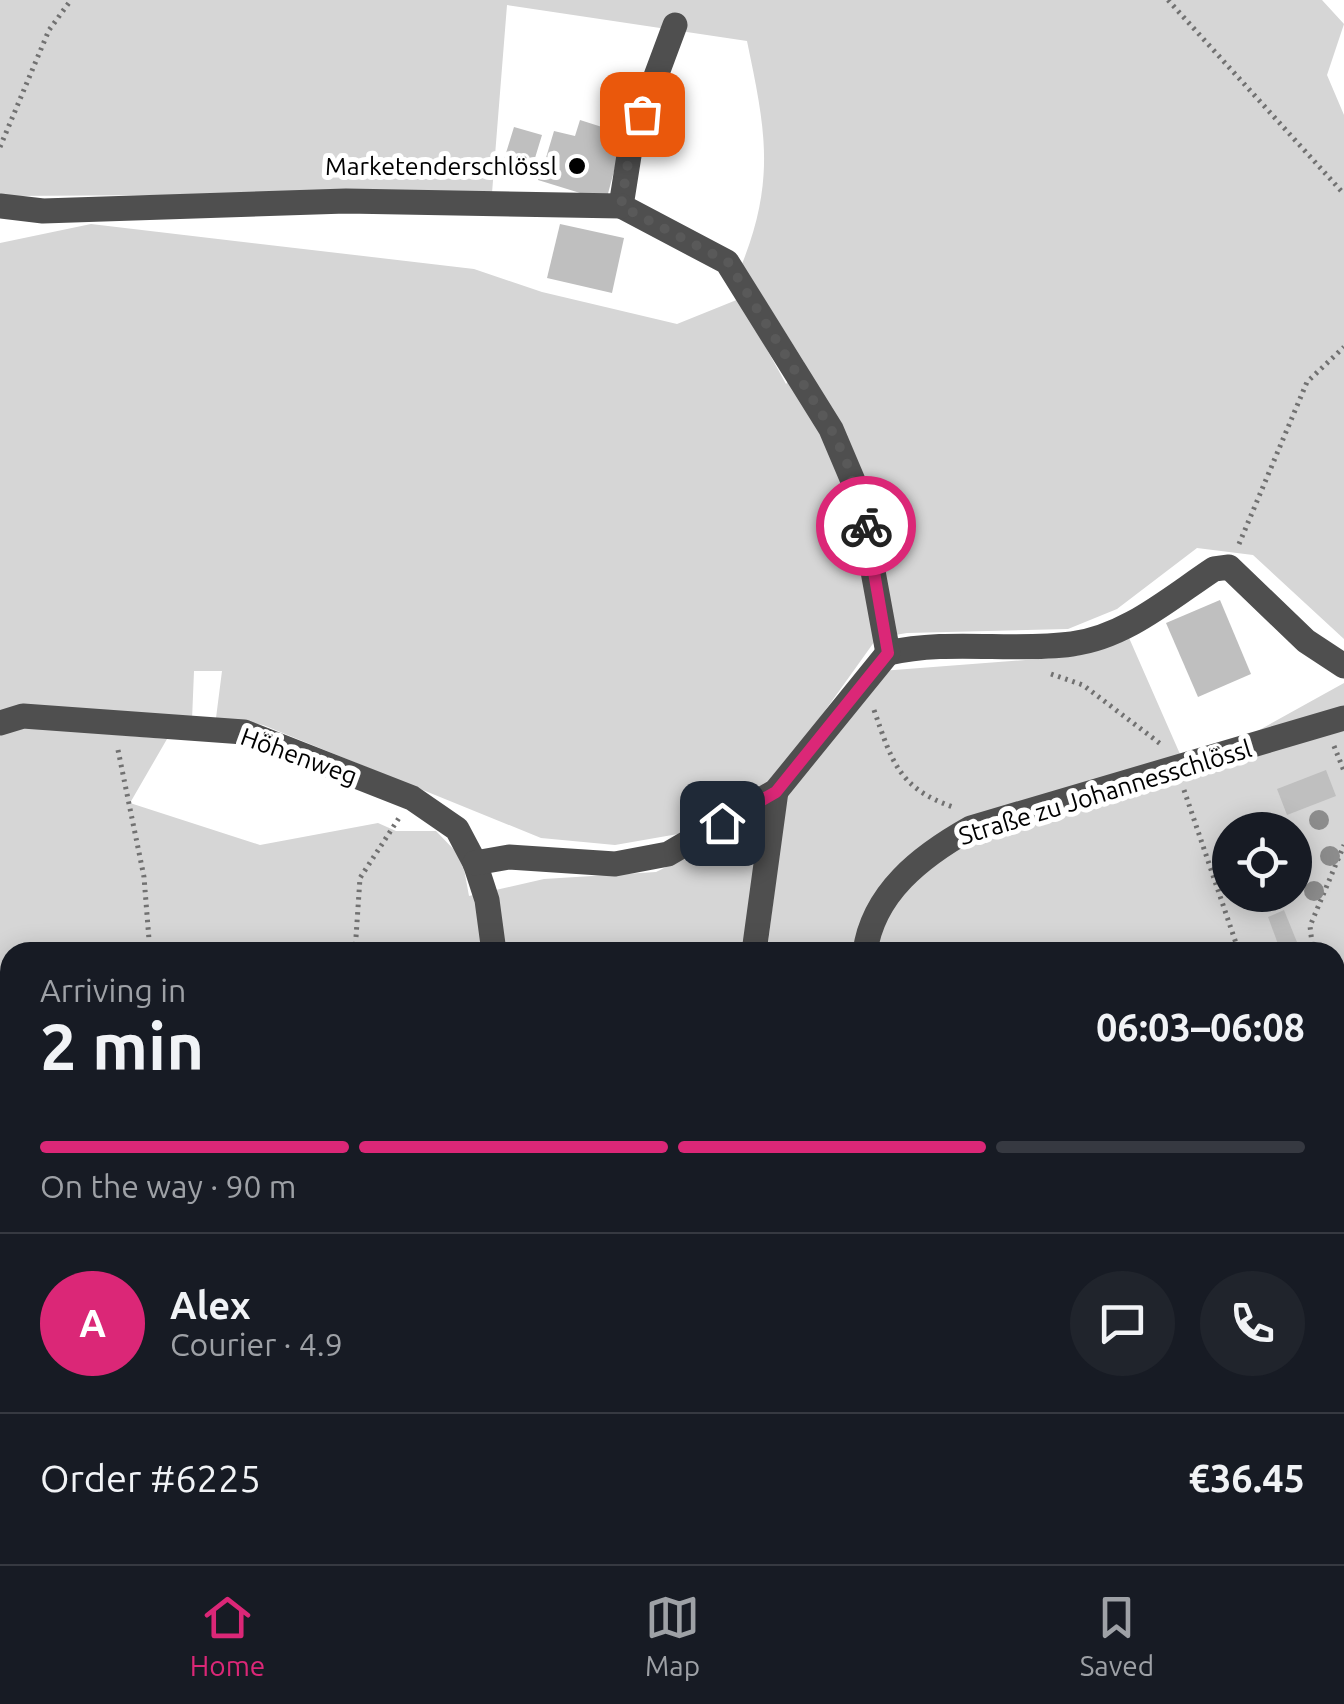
<!DOCTYPE html>
<html lang="en">
<head>
<meta charset="utf-8">
<style>
	body { margin:0; font-family:Ubuntu,sans-serif; background:#20242c; color:#f1f3f6; height:100vh; display:flex; flex-direction:column; font-size:38px; white-space:nowrap }
	* { box-sizing:border-box; margin:0 }
	p { font-size:32px; color:#9ea1a6 }
	.icon { flex:none; width:55px; height:55px; fill:none; stroke:currentColor; stroke-width:2; stroke-linecap:round; stroke-linejoin:round }
	.map { position:relative; flex:1; overflow:hidden }
	.drawer { position:absolute; left:0px; top:942px; width:1345px; height:622px; display:flex; flex-direction:column; background:#171b24; border-radius:30px 30px 0 0; box-shadow:0 5px 25px #0003 }
	.drawer>* { flex:none }
	.tools { position:absolute; left:1212px; top:812px; display:grid; gap:20px }
	.tools a { display:grid; place-items:center; width:100px; height:100px; border-radius:50%; background:#171b24; box-shadow:0 5px 25px #0003; font-size:50px }
	.pin { position:absolute; display:grid; place-items:center; width:85px; height:85px; color:#fff; margin:-42px; border-radius:20px; box-shadow:0 5px 15px #0006 }
	.courier { position:absolute; display:grid; place-items:center; width:100px; height:100px; margin:-50px; border:8px solid #db2777; border-radius:50%; background:#fff; color:#222; box-shadow:0 2px 12px #0007 }
	.head em { font-style:normal; font-weight:700 }
	.head div { display:flex; flex-direction:column-reverse }
	.head { display:flex; align-items:center; justify-content:space-between; height:170px; padding:0 40px }
	h1 { font-size:65px; font-weight:700; line-height:75px }
	.bar { display:grid; grid-template-columns:repeat(4,1fr); gap:15px 10px; align-content:center; height:120px; padding:0 40px }
	.bar i { height:12px; border-radius:8px; background:#363941 }
	.bar .current { background:#db2777 }
	.bar p { grid-column:span 4 }
	.line { display:flex; align-items:center; gap:25px; padding:0 40px; border-top:2px solid #363941 }
	.line div { flex:1 }
	.round { display:grid; place-items:center; flex:none; width:105px; height:105px; border-radius:52px; background:#20242c }
	.tabs { display:flex; justify-content:space-around; align-items:center; height:140px; border-top:2px solid #363941; background:#171b24; font-size:28px; color:#9ea1a6 }
	.tabs a { display:grid; justify-items:center; gap:5px }
	.tabs .current { color:#db2777 }
	.map>svg:first-child { display:block }
	.green { fill:#d6d6d6; fill-rule:evenodd }
	.building { fill:#bfbfbf }
	.lines { fill:none; stroke-linecap:round; stroke-linejoin:round }
	.path { stroke:#717171; stroke-width:5; stroke-dasharray:2.5 5; stroke-linecap:butt }
	.minor { stroke:#4f4f4f; stroke-width:25 }
	.path-bridge { stroke:#717171; stroke-width:5; stroke-dasharray:2.5 5; stroke-linecap:butt }
	.tree { fill:#8c8c8c }
	.done { stroke:#595959; stroke-width:10; stroke-dasharray:0 18 }
	.route { stroke:#db2777; stroke-width:12 }
	.poi-dot { fill:#000; stroke:#fff; stroke-width:4 }
	.labels { text-anchor:middle; stroke-width:10; stroke-linejoin:round; paint-order:stroke }
	.poi-label { font-size:25px; fill:#000; stroke:#fff; text-anchor:end }
	.street-label { font-size:25px; fill:#000; stroke:#fff }
</style>
</head>
<body>
<div class="map">
<svg width="1344" height="1564" viewBox="0 0 1344 1564">
	<rect width="100%" height="100%" fill="#fff"/>
	<g class="green">
		<path d="M0,0H1322L1344,24L1327,75L1344,115V639L1253,555L1197,548L1117,609L1068,629L907,633L877,638L769,789L678,834L615,845L541,838L263,725L216,718L222,671H194L192,720L0,714V243L91,224L474,269L542,292L677,324L739,299L786,384L804,362L742,264C776,178 765,128 747,41L507,5L492,193L7,196L0,195Z"/>
		<path d="M1126,631L1187,770L1344,683V1465L1335,1450V952H767L786,795L881,671L1077,656ZM1230,830H1295V895H1230Z"/>
		<path d="M23,727L167,739L130,803L260,845L378,823L396,831H436L462,858L469,896L544,879L656,872L761,820C753,865 751,908 745,952H10V969L0,971V733Z"/>
		<polygon points="10,1109 10,1367 0,1353 0,1112"/>
		<polygon points="165,1555 909,1555 911,1564 172,1564"/>
		<polygon points="964,1555 1097,1555 1102,1564 973,1564"/>
	</g>
	<g class="building">
		<polygon points="580,120 624,134 606,201 538,180 540,172 531,170 530,174 502,166 514,127 542,135 535,158 545,161 554,131 575,136"/>
		<polygon points="560,224 624,238 612,293 547,278"/>
		<polygon points="1220,600 1251,674 1198,697 1166,623"/>
		<polygon points="1326,770 1336,796 1287,815 1277,789"/>
		<polygon points="1284,910 1301,952 1281,952 1268,917"/>
		<polygon points="10,1013 10,1065 4,1067 10,1091 0,1095 0,1017"/>
		<polygon points="1335,1044 1344,1063 1344,1116 1335,1094"/>
		<polygon points="0,1435 10,1448 10,1492 0,1481"/>
		<polygon points="62,1555 107,1555 115,1564 69,1564"/>
	</g>
	<g class="lines">
		<g class="path">
			<polyline points="1168,0 1344,194"/>
			<polyline points="0,147 49,30 71,0"/>
			<polyline points="1239,544 1307,382 1344,347"/>
			<polyline points="1051,674 1083,685 1162,745"/>
			<path d="M874,710C892,761 898,788 953,807"/>
			<polyline points="1334,746 1344,771"/>
			<polyline points="118,750 144,877 150,952"/>
			<polyline points="1184,790 1239,952"/>
			<polyline points="355,952 360,878 399,818"/>
			<polyline points="1313,952 1310,926 1344,845"/>
			<polyline points="1335,1011 1344,1035"/>
			<polyline points="1335,1153 1344,1161"/>
			<polyline points="0,1267 10,1265"/>
			<polyline points="0,1326 10,1335"/>
			<polyline points="173,1555 180,1564"/>
			<polyline points="999,1555 1004,1564"/>
			<polyline points="992,1564 993,1562"/>
		</g>
		<g class="minor">
			<polyline points="675,25 631,143 621,206 727,262 831,429 859,495 888,653"/>
			<polyline points="0,206 43,211 346,201 621,206"/>
			<path d="M888,653C949,639 1011,652 1072,644C1126,637 1170,598 1214,569L1229,567L1306,641L1344,666"/>
			<polyline points="0,723 23,716 244,732 412,798 457,829 475,863 487,900 494,952"/>
			<polyline points="475,863 509,857 615,864 668,854 776,791 888,653"/>
			<polyline points="754,952 776,791"/>
			<path d="M865,952C873,893 921,856 971,828L1344,718"/>
			<polyline points="0,1499 10,1511"/>
			<polyline points="48,1555 56,1564"/>
			<polyline points="923,1555 925,1564"/>
		</g>
		<polyline class="path-bridge" points="993,1562 1009,1556"/>
	</g>
	<g class="tree">
		<circle cx="1319" cy="820" r="10"/>
		<circle cx="1330" cy="856" r="10"/>
		<circle cx="1314" cy="891" r="10"/>
	</g>
	<g class="lines">
		<polyline class="done" points="642,114 631,144 621,206 728,262 831,429 846,460 866,526"/>
		<polyline class="route" points="722,823 776,792 888,653 866,526"/>
	</g>
	<circle class="poi-dot" cx="577" cy="166" r="10"/>
	<g class="labels">
		<g class="poi-label">
			<text x="557" y="175">Marketenderschlössl</text>
		</g>
		<g class="street-label">
			<text transform="translate(299 756) rotate(20)" y="9">Höhenweg</text>
			<text transform="translate(1105 792) rotate(-17)" y="9">Straße zu Johannesschlössl</text>
		</g>
	</g>
</svg>
<div class="tools">
<a><svg class="icon" aria-label="locate" viewBox="0 0 24 24"><circle cx="12" cy="12" r="6"/><path d="M12 2v4M12 18v4M2 12h4M18 12h4"/></svg></a>
</div>
<div class="pin" style="left:642px;top:114px;background:#ea580c"><svg class="icon" aria-label="bag" viewBox="0 0 24 24"><path d="M5 8h14l-1 12H6zM9 8a3 3 0 0 1 6 0"/></svg></div>
<div class="pin" style="left:722px;top:823px;background:#1f2937"><svg class="icon" aria-label="home" viewBox="0 0 24 24"><path d="M3 11l9-7 9 7M6 9v11h12V9"/></svg></div>
<div class="courier" style="left:866px;top:526px"><svg class="icon" aria-label="bike" viewBox="0 0 24 24"><circle cx="6" cy="16" r="4"/><circle cx="18" cy="16" r="4"/><path d="M6 16l4-8h5l3 8M10 8l3 8H6M13 5h3"/></svg></div>
<section class="drawer">
<div class="head"><div><h1>2 min</h1><p>Arriving in</p></div><em>06:03–06:08</em></div>
<div class="bar"><i class="current"></i><i class="current"></i><i class="current"></i><i></i><p>On the way · 90 m</p></div>
<div class="line" style="height:180px"><b class="round" style="background:#db2777;color:#fff">A</b><div><b>Alex</b><p>Courier · 4.9</p></div><a class="round"><svg class="icon" aria-label="chat" viewBox="0 0 24 24"><path d="M4 5h16v11H9l-5 4z"/></svg></a><a class="round"><svg class="icon" aria-label="phone" viewBox="0 0 24 24"><path d="M5 4h4l2 5-3 2q2 4 5 5l2-3 5 2v4C11 20 4 13 5 4z"/></svg></a></div>
<div class="line" style="height:130px"><div>Order #6225</div><b>€36.45</b></div>
</section>
</div>
<nav class="tabs">
<a class="current"><svg class="icon" aria-label="home" viewBox="0 0 24 24"><path d="M3 11l9-7 9 7M6 9v11h12V9"/></svg>Home</a>
<a><svg class="icon" aria-label="map" viewBox="0 0 24 24"><path d="M3 6l6-2 6 2 6-2v14l-6 2-6-2-6 2zM9 4v14M15 6v14"/></svg>Map</a>
<a><svg class="icon" aria-label="saved" viewBox="0 0 24 24"><path d="M7 4h10v16l-5-4-5 4z"/></svg>Saved</a>
</nav>
</body>
</html>
